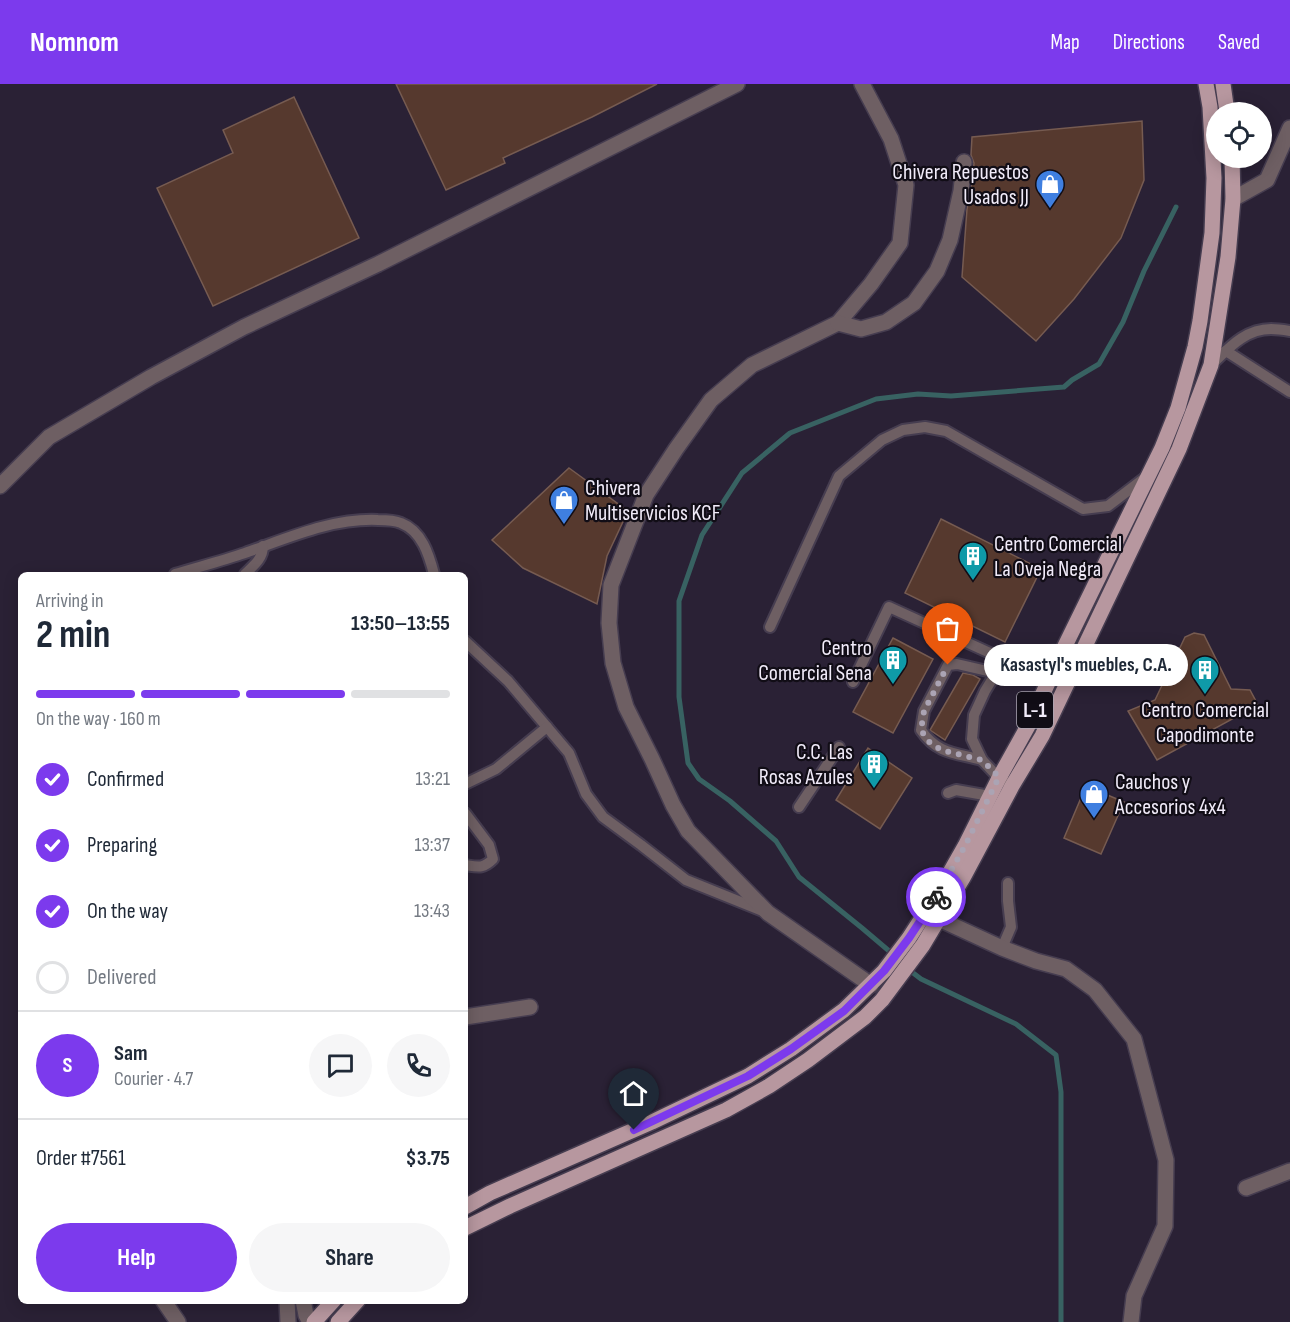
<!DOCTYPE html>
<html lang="en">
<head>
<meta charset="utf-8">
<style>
	body { margin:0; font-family:"Sofia Sans Condensed",sans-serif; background:#f6f6f7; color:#1f2937; height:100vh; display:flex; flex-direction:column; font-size:22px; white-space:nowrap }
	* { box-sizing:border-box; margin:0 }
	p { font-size:20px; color:#747a83 }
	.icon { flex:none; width:33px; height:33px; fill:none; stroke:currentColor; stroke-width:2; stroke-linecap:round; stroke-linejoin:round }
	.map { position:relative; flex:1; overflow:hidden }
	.panel { position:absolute; left:18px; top:488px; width:450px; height:732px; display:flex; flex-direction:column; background:#fff; border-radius:9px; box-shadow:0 3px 15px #0003 }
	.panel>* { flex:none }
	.buttons { position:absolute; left:1206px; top:18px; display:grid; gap:12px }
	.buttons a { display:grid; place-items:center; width:66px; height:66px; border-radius:50%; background:#fff; box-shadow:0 3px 15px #0003; font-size:30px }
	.pin { position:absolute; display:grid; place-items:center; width:51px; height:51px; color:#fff; margin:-62px -26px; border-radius:50% 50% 50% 0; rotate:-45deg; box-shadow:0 0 6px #0007 }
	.pin .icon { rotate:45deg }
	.courier { position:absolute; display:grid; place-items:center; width:60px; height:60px; margin:-30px; border:4px solid #7c3aed; border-radius:50%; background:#fff; color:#222; box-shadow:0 2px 8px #0007 }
	.bubble { position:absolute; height:42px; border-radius:21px; background:#fff; box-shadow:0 3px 15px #0003; font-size:20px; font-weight:700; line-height:42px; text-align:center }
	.summary em { font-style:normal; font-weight:700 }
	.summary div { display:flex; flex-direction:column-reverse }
	.summary { display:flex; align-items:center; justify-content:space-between; height:102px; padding:0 18px }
	h1 { font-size:39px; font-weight:700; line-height:45px }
	.bar { display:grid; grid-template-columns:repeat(4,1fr); gap:9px 6px; align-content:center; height:72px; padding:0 18px }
	.bar i { height:8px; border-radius:4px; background:#e0e1e3 }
	.bar .current { background:#7c3aed }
	.bar p { grid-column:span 4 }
	.line { display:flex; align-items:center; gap:15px; padding:0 18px; border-top:2px solid #e0e1e3 }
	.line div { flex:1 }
	.round { display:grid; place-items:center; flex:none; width:63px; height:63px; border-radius:32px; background:#f6f6f7 }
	ol { padding:0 18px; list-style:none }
	li { display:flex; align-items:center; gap:18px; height:66px }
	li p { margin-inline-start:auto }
	li .icon { padding:6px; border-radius:50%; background:#7c3aed; color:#fff; stroke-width:4 }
	li:last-child { color:#747a83 }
	li i { width:33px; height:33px; border:3px solid #e0e1e3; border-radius:50% }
	.action { display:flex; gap:12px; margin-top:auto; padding:12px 18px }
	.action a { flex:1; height:69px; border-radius:36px; background:#7c3aed; color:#fff; font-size:24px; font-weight:700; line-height:69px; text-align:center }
	.action a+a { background:#f6f6f7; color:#1f2937 }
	header { display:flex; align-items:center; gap:36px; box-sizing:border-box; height:84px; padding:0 30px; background:#7c3aed; color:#fff }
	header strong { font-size:28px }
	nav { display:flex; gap:33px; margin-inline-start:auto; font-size:21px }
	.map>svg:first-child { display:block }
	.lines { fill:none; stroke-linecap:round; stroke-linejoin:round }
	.stream { stroke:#386262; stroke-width:5 }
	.building { fill:#56392e; stroke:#765b51; stroke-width:1.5 }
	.service-casing { stroke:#463d50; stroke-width:14 }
	.minor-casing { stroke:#463d50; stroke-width:18 }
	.primary-casing { stroke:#463d50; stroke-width:18 }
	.service { stroke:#6e5f63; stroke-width:10 }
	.minor { stroke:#6e5f63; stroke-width:15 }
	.primary { stroke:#b7979f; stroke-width:15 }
	.done { stroke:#aba4b4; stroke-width:6; stroke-dasharray:0 10.8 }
	.route { stroke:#7c3aed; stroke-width:8 }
	.labels { text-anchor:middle; stroke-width:4.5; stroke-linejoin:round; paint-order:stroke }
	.shield { fill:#110d16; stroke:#aea8b5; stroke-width:1.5 }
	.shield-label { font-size:21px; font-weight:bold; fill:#f1ebf9 }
	.poi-label { font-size:22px; fill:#f1ebf9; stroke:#110d16; text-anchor:end }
</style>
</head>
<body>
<header>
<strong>Nomnom</strong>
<nav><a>Map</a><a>Directions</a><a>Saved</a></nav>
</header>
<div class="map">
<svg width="1290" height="1238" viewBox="0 0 1290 1238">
	<rect width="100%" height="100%" fill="#2a2135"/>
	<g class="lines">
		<g class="stream">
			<polyline points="895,872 862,844 799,793 776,757 730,717 699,695 688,679 679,613 679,517 702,451 742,389 790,349 876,315 918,310 951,312 1064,303 1072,296 1099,280 1123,238 1144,187 1176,123"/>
			<polyline points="908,885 921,895 1016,940 1056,971 1061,1008 1061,1238"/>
		</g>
	</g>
	<g class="building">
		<polygon points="396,0 657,0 592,33 503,74 505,79 446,106"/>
		<polygon points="294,13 359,154 213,222 157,104 233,69 223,46"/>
		<polygon points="1142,37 1144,96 1121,154 1074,215 1036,257 962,193 967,125 971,108 974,79 971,71 972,53"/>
		<polygon points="569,384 628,427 607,472 597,520 523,484 492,456"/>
		<polygon points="941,435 1041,485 1005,558 905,509"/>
		<polygon points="1194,549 1204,551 1231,605 1250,606 1258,621 1157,676 1128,627 1155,616 1185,553"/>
		<polygon points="893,554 933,575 893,649 853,628"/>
		<polygon points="963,589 973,591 980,595 945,656 930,646"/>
		<polygon points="868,664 912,694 880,745 836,716"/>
		<polygon points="1086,702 1124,718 1101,770 1064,754"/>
	</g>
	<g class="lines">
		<g class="service-casing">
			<g id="service">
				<polyline points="1226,267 1290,308"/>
				<path d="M1211,281C1229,264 1245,245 1271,245C1277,245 1284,246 1290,247"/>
				<path d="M175,490C198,483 222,477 245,469C288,454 332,434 378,436C386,436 394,436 401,439C422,447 429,471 434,490"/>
				<path d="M245,490C253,482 263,475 263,462"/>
				<polyline points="770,543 839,392 882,356 903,346 925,343 946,347 1083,425 1108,422 1146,393"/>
				<polyline points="465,557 508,597 569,669 586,710 603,733 641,761 686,796 763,827"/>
				<polyline points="853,598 889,523 1012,579"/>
				<path d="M982,676C956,669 937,670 921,646L924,627L948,581L957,580L996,589"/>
				<polyline points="1005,697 999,694 982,676 972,655 974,631 985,607 996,589 1025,571 1043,567 1083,566"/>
				<polyline points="465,700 496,685 547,643"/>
				<polyline points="948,709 956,706 990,712"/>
				<polyline points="799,723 839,663"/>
				<path d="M465,729L489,761L493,775C483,785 478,783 465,781"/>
				<polyline points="1002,864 1011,843 1008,817 1008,799"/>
			</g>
		</g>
		<g class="minor-casing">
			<g id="minor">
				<polyline points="862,0 891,55 906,101 900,159 871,200 838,239 752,281 711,316 676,365 646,411 611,501 609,539 613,579 626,623 652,675 673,721 688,747 768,829 871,901"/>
				<polyline points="1233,115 1267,96 1290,44"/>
				<polyline points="838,239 861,245 886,238 914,219 937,187 950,156 961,107 964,78"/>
				<polyline points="0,402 49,353 151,293 244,243 378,180 737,0"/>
				<polyline points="939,835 1002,864 1036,877 1066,885 1095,906 1134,955 1166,1076 1165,1142 1134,1212 1131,1238"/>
				<polyline points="465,933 530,923"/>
				<polyline points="1246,1104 1290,1087"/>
				<polyline points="163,1216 178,1238"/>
				<polyline points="287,1216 288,1238"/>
				<polyline points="303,1216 306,1231 310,1238"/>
			</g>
		</g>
		<g class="primary-casing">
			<g id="primary">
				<polyline points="1223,0 1227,28"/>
				<polyline points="465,1123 490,1109 652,1038 748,992 791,965 844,926 884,887 909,854 940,806 965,762 999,694 1028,642 1063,566 1162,364 1178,324 1195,263 1200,237 1212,149 1214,94 1210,23 1206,0"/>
				<polyline points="465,1144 510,1122 726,1026 769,1002 808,976 865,933 882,916 923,861 963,794 1012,702 1042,652 1179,365 1211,281 1228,173 1233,115 1232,74"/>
				<polyline points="314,1238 334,1216"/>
				<polyline points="338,1238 358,1216"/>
			</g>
		</g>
		<use href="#service" class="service"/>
		<use href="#minor" class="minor"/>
		<use href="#primary" class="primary"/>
	</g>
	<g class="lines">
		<polyline class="done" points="936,813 965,762 999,693 982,676 941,666 928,657 921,646 924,627 948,581"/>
		<polyline class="route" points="634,1046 748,992 791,965 844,927 884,887 909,854 936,813"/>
	</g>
	<defs>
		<g id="shop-pin" transform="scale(1.5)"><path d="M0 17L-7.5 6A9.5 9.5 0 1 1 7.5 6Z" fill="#3f7fe0" stroke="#110d16"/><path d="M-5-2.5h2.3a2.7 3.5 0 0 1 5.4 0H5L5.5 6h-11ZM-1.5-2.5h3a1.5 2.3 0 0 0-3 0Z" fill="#fff"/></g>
		<g id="building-pin" transform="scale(1.5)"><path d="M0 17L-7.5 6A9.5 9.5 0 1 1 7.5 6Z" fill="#0f9aa8" stroke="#110d16"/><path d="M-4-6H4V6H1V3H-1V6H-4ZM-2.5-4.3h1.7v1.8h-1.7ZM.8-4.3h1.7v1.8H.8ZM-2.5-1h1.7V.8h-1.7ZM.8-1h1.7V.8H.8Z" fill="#fff"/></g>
	</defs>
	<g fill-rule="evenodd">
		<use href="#shop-pin" x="1050" y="100"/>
		<use href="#shop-pin" x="564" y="416"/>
		<use href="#building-pin" x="973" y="472"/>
		<use href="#building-pin" x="893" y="576"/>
		<use href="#building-pin" x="1205" y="586"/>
		<use href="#building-pin" x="874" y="680"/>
		<use href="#shop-pin" x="1094" y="710"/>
	</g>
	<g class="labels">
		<rect class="shield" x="1017" y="608" width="36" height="36" rx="4.5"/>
		<g class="shield-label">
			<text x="1035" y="633">L-1</text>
		</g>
		<g class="poi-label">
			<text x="1029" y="95">Chivera Repuestos<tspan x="1029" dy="25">Usados JJ</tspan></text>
			<text x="585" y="411" text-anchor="start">Chivera<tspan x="585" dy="25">Multiservicios KCF</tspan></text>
			<text x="994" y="467" text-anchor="start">Centro Comercial<tspan x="994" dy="25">La Oveja Negra</tspan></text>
			<text x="872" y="571">Centro<tspan x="872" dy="25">Comercial Sena</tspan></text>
			<text x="1205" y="633" text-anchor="middle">Centro Comercial<tspan x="1205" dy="25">Capodimonte</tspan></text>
			<text x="853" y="675">C.C. Las<tspan x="853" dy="25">Rosas Azules</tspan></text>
			<text x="1115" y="705" text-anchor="start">Cauchos y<tspan x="1115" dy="25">Accesorios 4x4</tspan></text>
		</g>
	</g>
</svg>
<div class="buttons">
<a><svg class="icon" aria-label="locate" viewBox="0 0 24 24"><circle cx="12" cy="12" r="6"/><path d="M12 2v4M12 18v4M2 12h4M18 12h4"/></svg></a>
</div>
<div class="pin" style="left:948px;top:581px;background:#ea580c"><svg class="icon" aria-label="bag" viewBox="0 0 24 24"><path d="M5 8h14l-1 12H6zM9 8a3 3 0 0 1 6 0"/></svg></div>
<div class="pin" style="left:634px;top:1046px;background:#1f2937"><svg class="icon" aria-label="home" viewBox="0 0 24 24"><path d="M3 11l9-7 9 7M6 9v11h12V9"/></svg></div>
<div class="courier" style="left:936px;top:813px"><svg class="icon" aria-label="bike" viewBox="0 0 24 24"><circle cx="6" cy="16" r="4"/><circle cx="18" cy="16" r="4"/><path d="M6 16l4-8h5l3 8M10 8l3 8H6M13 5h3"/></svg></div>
<div class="bubble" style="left:984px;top:560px;width:204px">Kasastyl's muebles, C.A.</div>
<section class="panel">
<div class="summary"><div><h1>2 min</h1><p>Arriving in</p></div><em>13:50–13:55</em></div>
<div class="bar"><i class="current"></i><i class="current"></i><i class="current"></i><i></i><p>On the way · 160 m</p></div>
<ol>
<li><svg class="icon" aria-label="check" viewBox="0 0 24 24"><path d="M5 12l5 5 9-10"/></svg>Confirmed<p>13:21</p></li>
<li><svg class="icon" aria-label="check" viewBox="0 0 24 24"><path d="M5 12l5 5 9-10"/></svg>Preparing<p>13:37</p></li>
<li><svg class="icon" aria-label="check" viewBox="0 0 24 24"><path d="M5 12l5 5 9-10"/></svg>On the way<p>13:43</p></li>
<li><i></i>Delivered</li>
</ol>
<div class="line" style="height:108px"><b class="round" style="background:#7c3aed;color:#fff">S</b><div><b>Sam</b><p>Courier · 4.7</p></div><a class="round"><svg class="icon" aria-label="chat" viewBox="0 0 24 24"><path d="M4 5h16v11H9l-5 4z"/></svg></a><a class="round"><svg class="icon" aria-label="phone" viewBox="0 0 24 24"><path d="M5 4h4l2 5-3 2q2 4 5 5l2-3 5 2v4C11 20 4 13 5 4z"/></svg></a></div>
<div class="line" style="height:78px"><div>Order #7561</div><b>$3.75</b></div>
<div class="action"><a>Help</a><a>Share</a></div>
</section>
</div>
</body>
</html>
